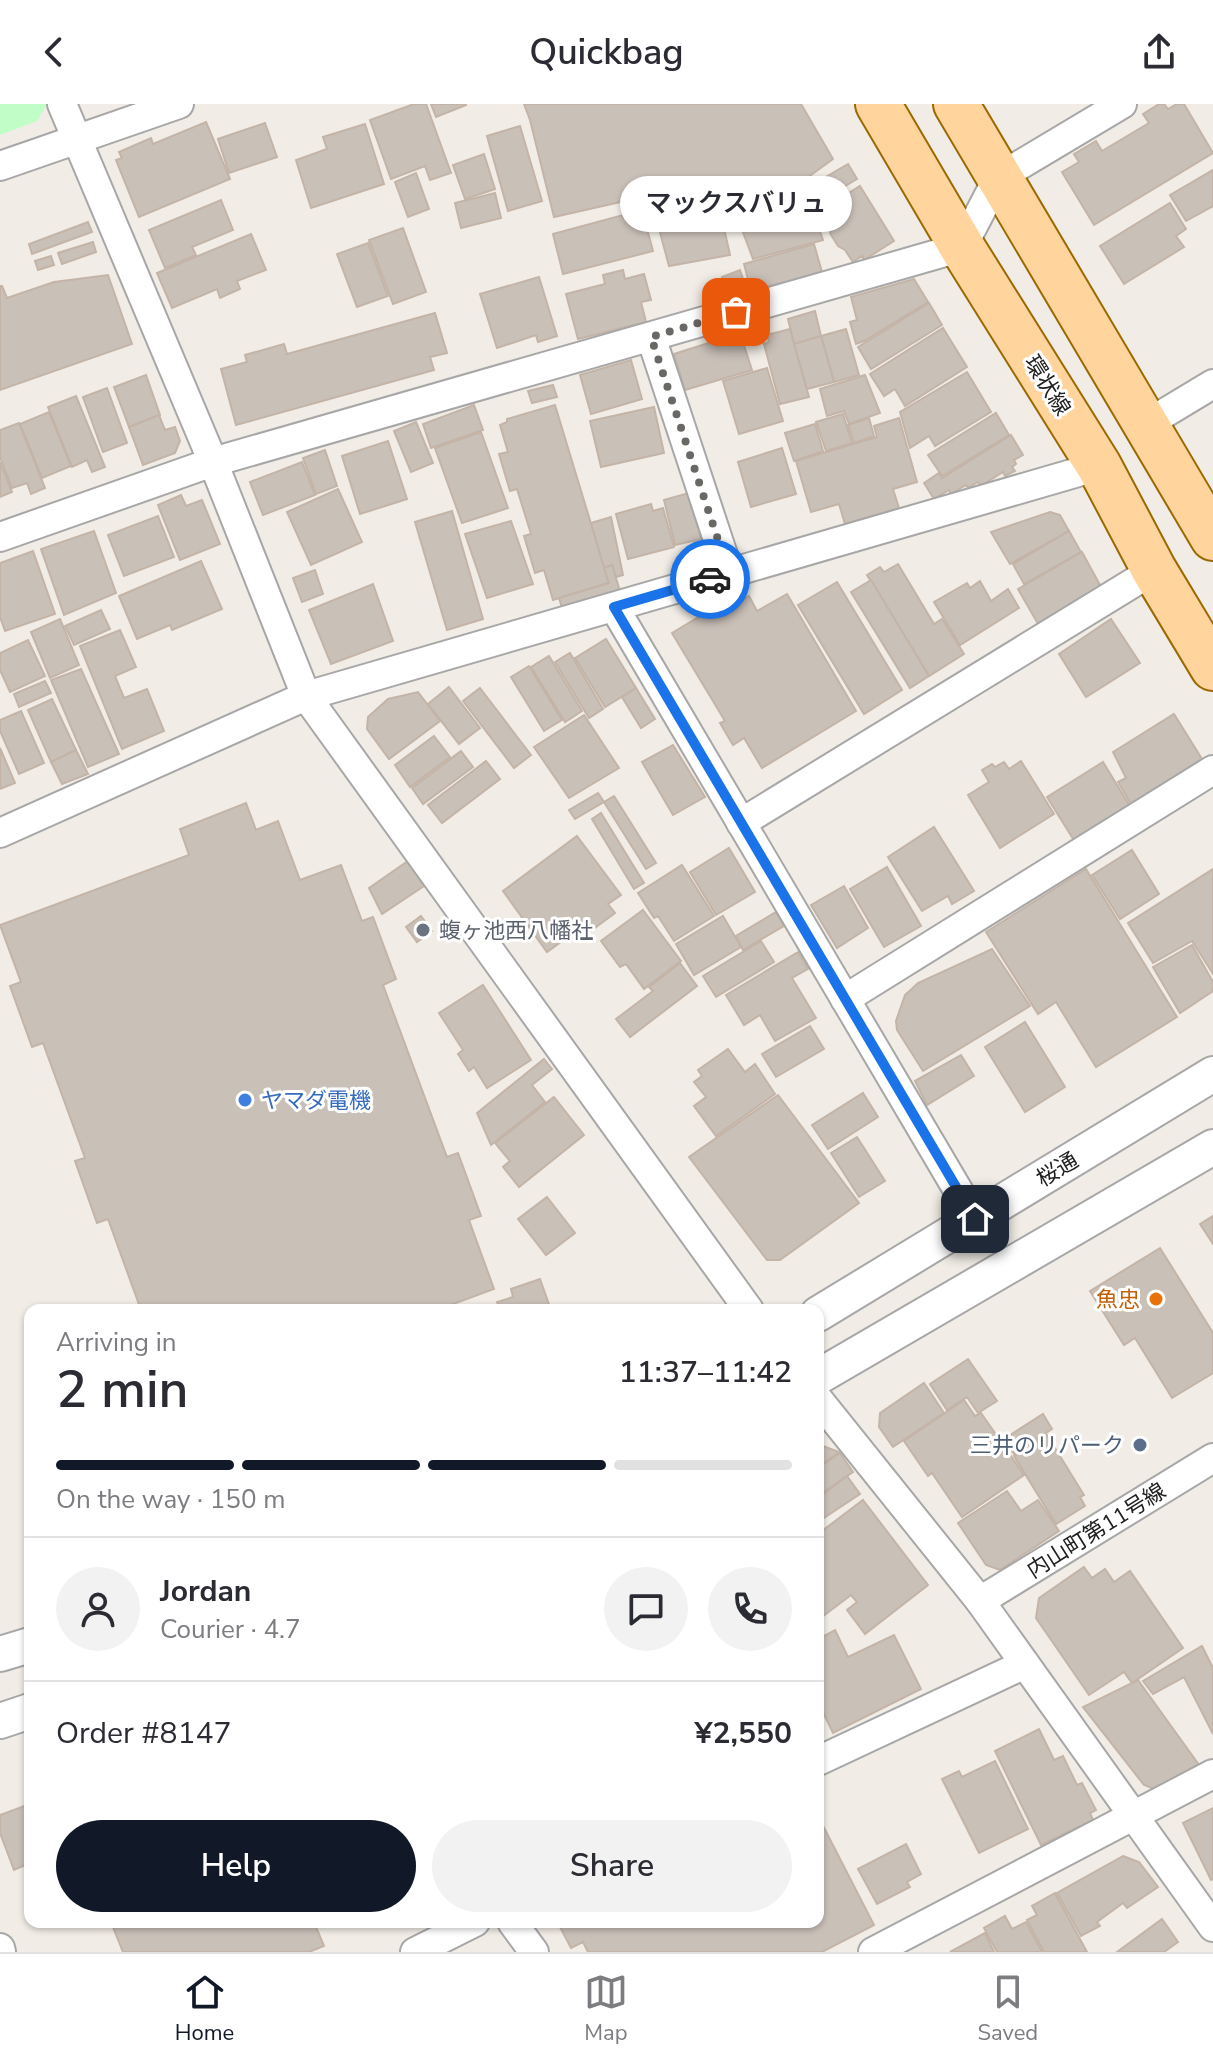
<!DOCTYPE html>
<html lang="en">
<head>
<meta charset="utf-8">
<style>
	body { margin:0; font-family:"Nunito Sans","Noto Sans JP",sans-serif; background:#f2f2f3; color:#2b2b33; height:100vh; display:flex; flex-direction:column; font-size:30px; white-space:nowrap }
	* { box-sizing:border-box; margin:0 }
	p { font-size:26px; color:#7c7c81 }
	.icon { flex:none; width:44px; height:44px; fill:none; stroke:currentColor; stroke-width:2; stroke-linecap:round; stroke-linejoin:round }
	.map { position:relative; flex:1; overflow:hidden }
	.details { position:absolute; left:24px; top:1200px; width:800px; height:624px; display:flex; flex-direction:column; background:#fff; border-radius:16px; box-shadow:0 2px 6px #0004 }
	.details>* { flex:none }
	.pin { position:absolute; display:grid; place-items:center; width:68px; height:68px; color:#fff; margin:-34px; border-radius:16px; box-shadow:0 4px 12px #0006 }
	.courier { position:absolute; display:grid; place-items:center; width:80px; height:80px; margin:-40px; border:6px solid #1a73e8; border-radius:50%; background:#fff; color:#222; box-shadow:0 2px 10px #0007 }
	.bubble { position:absolute; height:56px; border-radius:28px; background:#fff; box-shadow:0 2px 6px #0004; font-size:26px; font-weight:600; line-height:56px; text-align:center }
	.summary em { font-style:normal; font-weight:600 }
	.summary div { display:flex; flex-direction:column-reverse }
	.summary { display:flex; align-items:center; justify-content:space-between; height:136px; padding:0 32px }
	h1 { font-size:52px; font-weight:600; line-height:60px }
	.bar { display:grid; grid-template-columns:repeat(4,1fr); gap:12px 8px; align-content:center; height:96px; padding:0 32px }
	.bar i { height:10px; border-radius:6px; background:#e1e1e2 }
	.bar .selected { background:#111827 }
	.bar p { grid-column:span 4 }
	.line { display:flex; align-items:center; gap:20px; padding:0 32px; border-top:2px solid #e1e1e2 }
	.line div { flex:1 }
	.round { display:grid; place-items:center; flex:none; width:84px; height:84px; border-radius:42px; background:#f2f2f3 }
	.cta { display:flex; gap:16px; margin-top:auto; padding:16px 32px }
	.cta a { flex:1; height:92px; border-radius:48px; background:#111827; color:#fff; font-size:32px; font-weight:600; line-height:92px; text-align:center }
	.cta a+a { background:#f2f2f3; color:#2b2b33 }
	header { display:flex; justify-content:space-between; align-items:center; height:104px; padding:0 32px; background:#fff; font-size:36px; font-weight:600 }
	.tab-bar { display:flex; justify-content:space-around; align-items:center; height:112px; border-top:2px solid #e1e1e2; background:#fff; font-size:22px; color:#7c7c81 }
	.tab-bar a { display:grid; justify-items:center; gap:4px }
	.tab-bar .selected { color:#111827 }
	.map>svg:first-child { display:block }
	.park { fill:#c1fdc6 }
	.building { fill:#c9c0b8; stroke:#c4b4a7; stroke-width:2 }
	.lines { fill:none; stroke-linecap:round; stroke-linejoin:round }
	.minor-casing { stroke:#a7a7a7; stroke-width:32 }
	.tertiary-casing { stroke:#a7a7a7; stroke-width:38 }
	.primary-casing { stroke:#9c6900; stroke-width:48 }
	.minor { stroke:#fff; stroke-width:28 }
	.tertiary { stroke:#fff; stroke-width:34 }
	.primary { stroke:#ffd59d; stroke-width:44 }
	.done { stroke:#696865; stroke-width:8; stroke-dasharray:0 14.4 }
	.route { stroke:#1a73e8; stroke-width:10 }
	.worship-dot { fill:#6b7280; stroke:#fff; stroke-width:3 }
	.shop-dot { fill:#3f7fe0; stroke:#fff; stroke-width:3 }
	.food-dot { fill:#e8710a; stroke:#fff; stroke-width:3 }
	.service-dot { fill:#5c6f8a; stroke:#fff; stroke-width:3 }
	.labels { text-anchor:middle; stroke-width:6; stroke-linejoin:round; paint-order:stroke }
	.street-label { font-size:22px; fill:#202020; stroke:#fff }
	.worship-label { font-size:22px; fill:#5b616d; stroke:#fff; text-anchor:start }
	.shop-label { font-size:22px; fill:#366cbe; stroke:#fff; text-anchor:start }
	.food-label { font-size:22px; fill:#c56008; stroke:#fff; text-anchor:end }
	.service-label { font-size:22px; fill:#4e5e75; stroke:#fff; text-anchor:end }
</style>
</head>
<body>
<header><svg class="icon" aria-label="back" viewBox="0 0 24 24"><path d="M15 5l-7 7 7 7"/></svg>Quickbag<svg class="icon" aria-label="share" viewBox="0 0 24 24"><path d="M12 15V3M7 8l5-5 5 5M5 13v7h14v-7"/></svg></header>
<div class="map">
<svg width="1213" height="1848" viewBox="0 0 1213 1848">
	<rect width="100%" height="100%" fill="#f1ede6"/>
	<polygon class="park" points="0,0 47,0 37,17 0,31"/>
	<g class="building">
		<polygon points="414,0 426,0 451,69 430,76 425,62 391,75 370,16"/>
		<polygon points="431,0 466,0 466,1 436,13"/>
		<polygon points="524,0 801,0 833,55 800,79 805,87 738,108 727,74 554,113 530,16"/>
		<polygon points="1159,0 1164,0 1168,5 1177,0 1184,0 1213,49 1094,121 1062,68 1079,58 1074,50 1096,37 1102,47 1149,19 1143,10"/>
		<polygon points="206,18 230,75 139,113 116,56 122,54 119,48 151,34 153,40"/>
		<polygon points="265,19 277,53 229,69 218,35"/>
		<polygon points="365,20 384,80 311,104 296,56 327,45 323,33"/>
		<polygon points="520,22 542,97 508,107 487,32"/>
		<polygon points="484,50 495,85 465,95 453,61"/>
		<polygon points="848,60 857,75 817,99 812,81"/>
		<polygon points="1213,66 1213,102 1186,117 1170,91"/>
		<polygon points="416,69 429,105 408,113 395,78"/>
		<polygon points="860,82 894,137 864,156 862,152 853,158 845,146 838,142 830,129 832,122 823,108 832,103 830,101"/>
		<polygon points="495,89 501,114 461,124 455,99"/>
		<polygon points="807,90 823,136 753,155 738,115"/>
		<polygon points="221,96 233,126 192,143 196,151 165,164 149,126"/>
		<polygon points="718,97 730,151 669,162 655,110"/>
		<polygon points="1170,99 1186,125 1176,132 1184,143 1124,180 1100,142"/>
		<polygon points="642,106 653,147 563,170 553,130"/>
		<polygon points="88,118 92,128 32,150 29,140"/>
		<polygon points="403,124 426,188 393,200 369,136"/>
		<polygon points="251,130 266,166 237,177 240,185 220,194 217,185 172,204 157,169"/>
		<polygon points="93,138 96,148 62,160 58,149"/>
		<polygon points="368,139 388,192 357,203 337,150"/>
		<polygon points="814,140 822,168 751,187 744,160"/>
		<polygon points="51,152 54,161 38,166 35,157"/>
		<polygon points="623,166 625,175 644,170 651,196 641,198 646,218 578,235 566,190 605,180 603,171"/>
		<polygon points="740,166 748,189 730,195 722,173"/>
		<polygon points="108,171 132,240 0,286 0,182 2,182 7,194 54,178"/>
		<polygon points="539,173 557,232 538,238 536,231 497,244 480,190"/>
		<polygon points="914,175 928,198 864,237 856,240 850,218 857,216 851,193"/>
		<polygon points="929,199 942,221 871,265 858,243"/>
		<polygon points="815,207 821,232 794,240 788,215"/>
		<polygon points="435,209 447,249 430,253 434,266 236,321 221,265 247,258 245,251 284,240 287,250"/>
		<polygon points="943,224 967,263 905,302 895,285 884,292 870,270"/>
		<polygon points="790,225 809,293 780,300 764,240 769,238 767,231"/>
		<polygon points="846,225 859,271 834,278 821,232"/>
		<polygon points="740,229 752,266 685,286 674,250"/>
		<polygon points="821,232 834,278 807,285 794,240"/>
		<polygon points="631,256 642,295 591,310 580,271"/>
		<polygon points="767,264 783,317 739,330 723,277"/>
		<polygon points="967,268 991,308 935,342 929,332 910,344 900,308"/>
		<polygon points="146,271 160,311 129,323 114,283"/>
		<polygon points="865,271 880,309 849,320 844,307 827,312 820,285"/>
		<polygon points="553,281 557,293 532,299 528,287"/>
		<polygon points="107,284 127,339 103,348 83,293"/>
		<polygon points="76,292 105,363 92,368 87,356 72,363 48,303"/>
		<polygon points="474,301 483,326 431,344 423,320"/>
		<polygon points="555,301 609,479 553,496 544,466 535,469 524,432 531,430 517,385 510,387 499,350 508,348 500,321 507,318 507,315"/>
		<polygon points="654,303 664,349 601,363 590,317"/>
		<polygon points="49,308 71,362 42,374 20,320"/>
		<polygon points="996,309 1009,331 942,372 928,351"/>
		<polygon points="843,310 852,339 826,347 816,318"/>
		<polygon points="159,311 165,326 175,323 180,337 175,349 143,361 129,323"/>
		<polygon points="869,314 874,332 854,339 848,321"/>
		<polygon points="899,314 917,378 893,385 899,404 845,420 839,400 811,408 796,357 877,333 874,322"/>
		<polygon points="416,318 433,359 411,368 394,327"/>
		<polygon points="19,319 45,384 31,390 27,379 12,384 0,353 0,326"/>
		<polygon points="815,320 823,347 794,357 785,329"/>
		<polygon points="481,328 508,404 462,419 435,344"/>
		<polygon points="1011,331 1023,351 1014,356 1016,360 1012,363 1015,367 1005,372 1003,368 981,382 978,378 968,384 966,381 951,390 949,386 934,395 924,379 939,369 942,374"/>
		<polygon points="388,337 407,395 360,410 342,352"/>
		<polygon points="782,344 796,390 751,403 738,358"/>
		<polygon points="325,346 337,382 316,390 303,354"/>
		<polygon points="0,358 12,388 0,393"/>
		<polygon points="302,358 315,391 263,411 250,378"/>
		<polygon points="338,385 362,438 311,461 287,408"/>
		<polygon points="689,389 701,435 675,441 664,396"/>
		<polygon points="181,391 186,402 202,396 220,440 180,456 158,401"/>
		<polygon points="651,400 653,407 663,404 674,443 628,455 616,410"/>
		<polygon points="452,407 483,515 447,526 415,418"/>
		<polygon points="1050,408 1060,411 1069,427 1010,460 991,428"/>
		<polygon points="158,412 174,453 124,472 108,431"/>
		<polygon points="611,413 623,471 616,473 612,461 604,464 591,419"/>
		<polygon points="511,417 533,480 487,494 465,430"/>
		<polygon points="94,427 116,489 64,511 41,445"/>
		<polygon points="1069,427 1081,448 1024,480 1013,460"/>
		<polygon points="33,447 55,510 5,527 0,513 0,459"/>
		<polygon points="1082,448 1101,483 1038,520 1018,485"/>
		<polygon points="201,457 222,505 172,526 170,521 137,535 119,492"/>
		<polygon points="898,460 934,520 942,515 964,550 929,572 867,471 880,463 884,468"/>
		<polygon points="612,461 620,487 562,504 559,494 609,479 604,464"/>
		<polygon points="315,466 323,490 302,498 293,474"/>
		<polygon points="871,476 929,572 910,584 851,488"/>
		<polygon points="980,477 991,497 1008,485 1019,504 960,541 934,498 967,479 970,484"/>
		<polygon points="837,478 902,586 864,610 798,501"/>
		<polygon points="373,480 393,537 331,560 309,506"/>
		<polygon points="787,490 856,607 762,664 744,634 733,641 720,619 725,617 672,529 712,505 716,512 749,492 757,507"/>
		<polygon points="101,506 110,525 74,541 65,522"/>
		<polygon points="60,515 79,561 50,574 31,528"/>
		<polygon points="1111,515 1140,559 1086,593 1059,550"/>
		<polygon points="120,526 136,563 115,572 124,594 147,585 164,627 122,645 80,542"/>
		<polygon points="606,535 636,584 605,603 575,554"/>
		<polygon points="28,536 45,572 10,588 0,566 0,549"/>
		<polygon points="570,549 603,605 589,614 555,558"/>
		<polygon points="549,552 582,607 565,618 531,563"/>
		<polygon points="529,562 562,616 544,627 511,573"/>
		<polygon points="81,565 119,650 88,663 51,576"/>
		<polygon points="45,577 51,589 19,603 14,590"/>
		<polygon points="449,583 480,624 459,640 428,600"/>
		<polygon points="480,584 531,651 514,664 463,597"/>
		<polygon points="636,584 655,615 641,624 622,593"/>
		<polygon points="418,588 440,617 389,655 367,625 368,613 388,595"/>
		<polygon points="52,595 76,646 51,658 28,606"/>
		<polygon points="21,607 44,659 19,670 0,627 0,616"/>
		<polygon points="1174,610 1202,655 1131,700 1118,678 1126,674 1113,648"/>
		<polygon points="584,611 619,664 569,694 534,643"/>
		<polygon points="434,632 450,653 410,683 395,661"/>
		<polygon points="673,641 705,693 673,711 642,658"/>
		<polygon points="0,644 15,679 0,685"/>
		<polygon points="76,646 88,670 62,680 51,658"/>
		<polygon points="461,647 473,663 423,700 412,684"/>
		<polygon points="486,657 500,675 442,719 428,701"/>
		<polygon points="1021,657 1054,710 1000,744 968,691 989,678 982,666 992,660 995,663 1004,658 1009,665"/>
		<polygon points="1103,658 1131,704 1075,738 1047,693"/>
		<polygon points="598,689 604,698 575,715 569,706"/>
		<polygon points="614,692 656,759 646,765 604,698"/>
		<polygon points="246,699 256,726 278,717 300,776 341,761 362,817 373,813 396,875 383,881 447,1053 458,1049 481,1112 469,1116 494,1185 437,1206 141,1206 108,1115 97,1119 75,1057 85,1054 43,939 32,943 10,882 21,878 0,821 189,751 180,725"/>
		<polygon points="601,709 644,779 634,785 592,715"/>
		<polygon points="934,723 974,787 952,800 948,792 922,807 888,753"/>
		<polygon points="577,732 621,791 608,800 615,809 577,837 572,830 547,848 503,787"/>
		<polygon points="729,744 755,788 716,811 690,768"/>
		<polygon points="1132,746 1159,790 1120,815 1092,771"/>
		<polygon points="408,757 424,782 382,810 369,784"/>
		<polygon points="682,761 714,812 674,837 658,812 654,814 638,789"/>
		<polygon points="887,763 921,822 884,843 850,785"/>
		<polygon points="1086,765 1177,913 1096,963 1056,898 1038,910 986,828"/>
		<polygon points="1213,765 1213,870 1192,837 1153,859 1128,819"/>
		<polygon points="844,782 868,824 837,844 811,801"/>
		<polygon points="643,806 681,857 644,885 626,860 620,863 601,837"/>
		<polygon points="776,808 784,822 743,846 736,832"/>
		<polygon points="421,812 432,827 417,838 406,823"/>
		<polygon points="723,812 741,843 694,871 676,840"/>
		<polygon points="761,837 774,858 716,893 703,872"/>
		<polygon points="1192,841 1213,878 1213,887 1180,909 1153,863"/>
		<polygon points="992,845 1030,902 923,967 897,926 896,917 905,891 918,879"/>
		<polygon points="798,848 808,865 792,874 816,914 775,937 760,911 744,921 726,891"/>
		<polygon points="680,859 697,882 630,933 616,915 653,887 649,883"/>
		<polygon points="483,881 531,956 487,984 474,963 469,967 458,950 463,946 439,909"/>
		<polygon points="1025,918 1065,983 1025,1008 985,943"/>
		<polygon points="810,922 824,945 776,973 762,950"/>
		<polygon points="728,945 745,968 755,960 775,990 716,1032 694,1002 706,993 694,978 702,972 698,966"/>
		<polygon points="961,951 974,972 927,1001 915,977"/>
		<polygon points="544,955 552,965 532,981 545,998 491,1041 477,1009"/>
		<polygon points="863,989 878,1013 828,1045 812,1021"/>
		<polygon points="778,991 859,1099 780,1156 767,1156 689,1053"/>
		<polygon points="554,993 584,1031 519,1083 503,1063 510,1057 495,1039"/>
		<polygon points="857,1033 885,1077 859,1093 831,1049"/>
		<polygon points="547,1093 575,1129 546,1151 518,1115"/>
		<polygon points="1213,1112 1213,1140 1200,1120"/>
		<polygon points="1160,1144 1213,1229 1213,1269 1172,1294 1135,1234 1124,1241 1090,1187"/>
		<polygon points="540,1175 551,1206 495,1206 500,1204 497,1198 513,1193 511,1185"/>
		<polygon points="968,1255 997,1297 978,1309 967,1293 947,1306 930,1280"/>
		<polygon points="924,1279 944,1309 893,1343 879,1323 880,1309"/>
		<polygon points="964,1296 975,1312 981,1309 1024,1371 962,1413 932,1369 928,1372 904,1337"/>
		<polygon points="1043,1310 1052,1325 1014,1350 1004,1335"/>
		<polygon points="1047,1331 1084,1391 1080,1393 1085,1402 1056,1420 1014,1352"/>
		<polygon points="823,1342 839,1348 818,1363 818,1346"/>
		<polygon points="840,1349 853,1368 818,1392 818,1364"/>
		<polygon points="847,1372 860,1390 818,1418 818,1394"/>
		<polygon points="1007,1387 1021,1407 1038,1396 1059,1427 1000,1466 986,1461 958,1419"/>
		<polygon points="863,1396 928,1481 865,1530 847,1506 857,1498 851,1491 818,1516 818,1430"/>
		<polygon points="1084,1463 1092,1474 1105,1465 1114,1478 1130,1467 1183,1544 1132,1579 1124,1568 1089,1591 1036,1514 1039,1494"/>
		<polygon points="835,1526 848,1553 894,1531 921,1585 833,1629 818,1598 818,1535"/>
		<polygon points="1202,1542 1213,1564 1213,1630 1184,1573 1153,1590 1143,1577"/>
		<polygon points="1138,1576 1199,1661 1154,1685 1144,1681 1083,1603"/>
		<polygon points="1039,1625 1054,1656 1063,1652 1077,1681 1082,1679 1096,1706 1090,1709 1093,1716 1041,1741 995,1647"/>
		<polygon points="995,1657 1028,1725 979,1749 942,1675 959,1667 962,1673"/>
		<polygon points="30,1700 30,1759 14,1766 0,1729 0,1711"/>
		<polygon points="1213,1704 1213,1775 1211,1776 1183,1719"/>
		<polygon points="818,1712 874,1821 822,1848 588,1848 583,1838 571,1844 559,1821 564,1818 818,1818"/>
		<polygon points="906,1740 921,1770 907,1778 910,1783 877,1800 858,1765"/>
		<polygon points="1123,1752 1139,1758 1158,1783 1127,1804 1123,1799 1097,1818 1100,1822 1081,1832 1057,1789"/>
		<polygon points="1055,1789 1087,1848 1044,1848 1027,1816 1037,1811 1032,1802"/>
		<polygon points="1005,1812 1012,1825 1026,1818 1042,1848 997,1848 984,1824"/>
		<polygon points="1162,1815 1178,1838 1164,1848 1117,1848"/>
		<polygon points="127,1818 314,1818 324,1842 309,1848 123,1848 113,1823"/>
		<polygon points="985,1829 994,1848 950,1848"/>
	</g>
	<g class="lines">
		<g class="minor-casing">
			<g id="minor">
				<polyline points="62,0 213,358 306,592 749,1206"/>
				<polyline points="0,62 179,0"/>
				<polyline points="651,233 729,469"/>
				<polyline points="1145,321 1213,280"/>
				<polyline points="0,433 213,358 962,143 998,74 1122,0"/>
				<polyline points="614,503 975,1115"/>
				<polyline points="741,719 1154,466"/>
				<polyline points="0,729 306,592 1099,362"/>
				<polyline points="845,895 1213,666"/>
				<polyline points="818,1295 980,1497 1213,1823"/>
				<polyline points="980,1497 1213,1354"/>
				<polyline points="818,1657 1025,1560"/>
				<polyline points="512,1818 534,1848"/>
				<polyline points="0,1844 1,1848"/>
				<polyline points="415,1848 475,1818"/>
				<polyline points="873,1848 1213,1670"/>
			</g>
		</g>
		<g class="tertiary-casing">
			<g id="tertiary">
				<polyline points="818,1210 1213,970"/>
				<polyline points="818,1273 1213,1043"/>
				<polyline points="0,1550 30,1541"/>
				<polyline points="0,1617 30,1607"/>
			</g>
		</g>
		<g class="primary-casing">
			<g id="primary">
				<polyline points="878,0 962,143 1099,362 1154,466 1213,564"/>
				<polyline points="956,0 1213,434"/>
			</g>
		</g>
		<use href="#minor" class="minor"/>
		<use href="#tertiary" class="tertiary"/>
		<use href="#primary" class="primary"/>
	</g>
	<g class="lines">
		<polyline class="done" points="710,475 729,469 651,233 736,208"/>
		<polyline class="route" points="710,475 614,503 975,1115"/>
	</g>
	<circle class="worship-dot" cx="423" cy="826" r="8"/>
	<circle class="shop-dot" cx="245" cy="996" r="8"/>
	<circle class="food-dot" cx="1156" cy="1195" r="8"/>
	<circle class="service-dot" cx="1140" cy="1341" r="8"/>
	<g class="labels">
		<g class="street-label">
			<text transform="translate(1048 281) rotate(58)" y="8">環状線</text>
			<text transform="translate(1057 1065) rotate(-31)" y="8">桜通</text>
			<text transform="translate(1096 1426) rotate(-32)" y="8">内山町第11号線</text>
		</g>
		<g class="worship-label">
			<text x="439" y="834">蝮ヶ池西八幡社</text>
		</g>
		<g class="shop-label">
			<text x="261" y="1004">ヤマダ電機</text>
		</g>
		<g class="food-label">
			<text x="1140" y="1203">魚忠</text>
		</g>
		<g class="service-label">
			<text x="1124" y="1349">三井のリパーク</text>
		</g>
	</g>
</svg>
<div class="pin" style="left:736px;top:208px;background:#ea580c"><svg class="icon" aria-label="bag" viewBox="0 0 24 24"><path d="M5 8h14l-1 12H6zM9 8a3 3 0 0 1 6 0"/></svg></div>
<div class="pin" style="left:975px;top:1115px;background:#1f2937"><svg class="icon" aria-label="home" viewBox="0 0 24 24"><path d="M3 11l9-7 9 7M6 9v11h12V9"/></svg></div>
<div class="courier" style="left:710px;top:475px"><svg class="icon" aria-label="car" viewBox="0 0 24 24"><path d="M5 17H2v-5l4-1 3-4h7l3 4 3 1v5h-3M9 17h6M6 11h13"/><circle cx="7" cy="17" r="2"/><circle cx="17" cy="17" r="2"/></svg></div>
<div class="bubble" style="left:620px;top:72px;width:232px">マックスバリュ</div>
<section class="details">
<div class="summary"><div><h1>2 min</h1><p>Arriving in</p></div><em>11:37–11:42</em></div>
<div class="bar"><i class="selected"></i><i class="selected"></i><i class="selected"></i><i></i><p>On the way · 150 m</p></div>
<div class="line" style="height:144px"><a class="round"><svg class="icon" aria-label="person" viewBox="0 0 24 24"><circle cx="12" cy="8" r="4"/><path d="M4 21q1-7 8-7t8 7"/></svg></a><div><b>Jordan</b><p>Courier · 4.7</p></div><a class="round"><svg class="icon" aria-label="chat" viewBox="0 0 24 24"><path d="M4 5h16v11H9l-5 4z"/></svg></a><a class="round"><svg class="icon" aria-label="phone" viewBox="0 0 24 24"><path d="M5 4h4l2 5-3 2q2 4 5 5l2-3 5 2v4C11 20 4 13 5 4z"/></svg></a></div>
<div class="line" style="height:104px"><div>Order #8147</div><b>¥2,550</b></div>
<div class="cta"><a>Help</a><a>Share</a></div>
</section>
</div>
<nav class="tab-bar">
<a class="selected"><svg class="icon" aria-label="home" viewBox="0 0 24 24"><path d="M3 11l9-7 9 7M6 9v11h12V9"/></svg>Home</a>
<a><svg class="icon" aria-label="map" viewBox="0 0 24 24"><path d="M3 6l6-2 6 2 6-2v14l-6 2-6-2-6 2zM9 4v14M15 6v14"/></svg>Map</a>
<a><svg class="icon" aria-label="saved" viewBox="0 0 24 24"><path d="M7 4h10v16l-5-4-5 4z"/></svg>Saved</a>
</nav>
</body>
</html>
